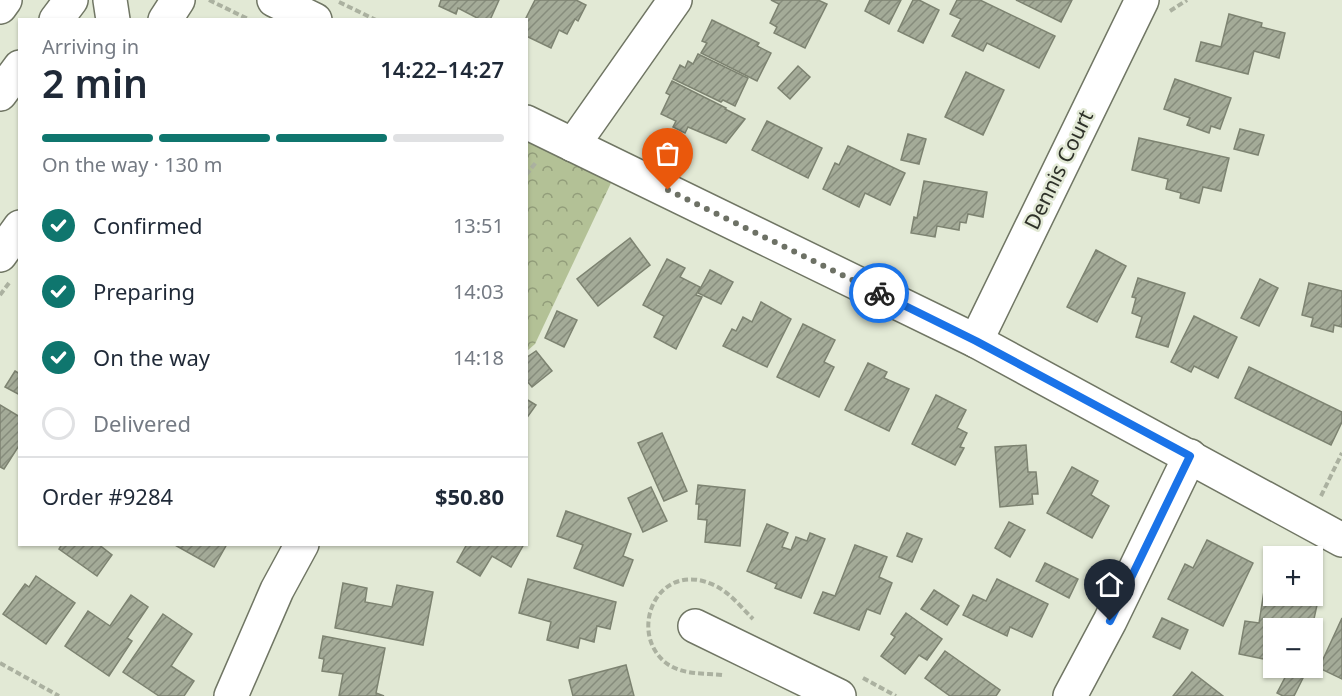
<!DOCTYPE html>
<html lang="en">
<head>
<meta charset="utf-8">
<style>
	body { margin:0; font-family:"Noto Sans",sans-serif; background:#f6f6f7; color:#1f2937; height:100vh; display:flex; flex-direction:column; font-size:22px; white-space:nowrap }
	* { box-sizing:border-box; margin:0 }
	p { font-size:20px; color:#747a83 }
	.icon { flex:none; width:33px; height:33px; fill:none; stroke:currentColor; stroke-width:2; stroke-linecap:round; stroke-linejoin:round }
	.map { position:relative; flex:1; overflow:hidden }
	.drawer { position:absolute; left:18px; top:18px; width:510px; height:528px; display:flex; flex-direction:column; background:#fff; border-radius:0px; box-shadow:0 2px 4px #0004 }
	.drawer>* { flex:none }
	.tools { position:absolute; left:1263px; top:546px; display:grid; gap:12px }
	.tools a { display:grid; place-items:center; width:60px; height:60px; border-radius:0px; background:#fff; box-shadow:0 2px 4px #0004; font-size:30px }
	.pin { position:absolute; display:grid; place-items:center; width:51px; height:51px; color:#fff; margin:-62px -26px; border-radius:50% 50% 50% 0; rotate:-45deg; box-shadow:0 0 6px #0007 }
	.pin .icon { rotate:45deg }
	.courier { position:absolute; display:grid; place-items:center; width:60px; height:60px; margin:-30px; border:4px solid #1a73e8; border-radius:50%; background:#fff; color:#222; box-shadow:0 2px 8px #0007 }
	.summary em { font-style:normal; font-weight:600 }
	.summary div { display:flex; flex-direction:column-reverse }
	.summary { display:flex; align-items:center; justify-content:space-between; height:102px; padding:0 24px }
	h1 { font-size:39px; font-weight:600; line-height:45px }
	.bar { display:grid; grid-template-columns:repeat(4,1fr); gap:9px 6px; align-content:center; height:72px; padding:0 24px }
	.bar i { height:8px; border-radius:4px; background:#e0e1e3 }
	.bar .current { background:#0f766e }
	.bar p { grid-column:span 4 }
	.line { display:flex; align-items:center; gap:15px; padding:0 24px; border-top:2px solid #e0e1e3 }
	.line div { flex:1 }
	ol { padding:0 24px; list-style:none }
	li { display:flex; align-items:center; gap:18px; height:66px }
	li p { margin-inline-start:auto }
	li .icon { padding:6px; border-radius:50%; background:#0f766e; color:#fff; stroke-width:4 }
	li:last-child { color:#747a83 }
	li i { width:33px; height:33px; border:3px solid #e0e1e3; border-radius:50% }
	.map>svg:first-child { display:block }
	.park { fill:url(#park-crowns) }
	.building { fill:url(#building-hatch); stroke:#7d8371; stroke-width:1.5 }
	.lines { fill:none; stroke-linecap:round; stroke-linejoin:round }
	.minor-casing { stroke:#707664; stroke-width:36 }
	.major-casing { stroke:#707664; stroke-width:36 }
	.path { stroke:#abb1a0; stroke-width:4; stroke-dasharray:6 3; stroke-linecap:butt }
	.minor { stroke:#fff; stroke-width:33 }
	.major { stroke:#fff; stroke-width:33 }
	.done { stroke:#6d7165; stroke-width:6; stroke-dasharray:0 10.8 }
	.route { stroke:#1a73e8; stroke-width:8 }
	.labels { text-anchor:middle; stroke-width:5; stroke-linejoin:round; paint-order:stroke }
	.street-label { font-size:21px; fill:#2e3129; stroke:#e2e9d5 }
</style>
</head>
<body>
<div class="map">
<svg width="1342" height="696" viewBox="0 0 1342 696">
	<defs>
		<pattern id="park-crowns" width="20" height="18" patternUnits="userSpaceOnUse" patternTransform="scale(1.5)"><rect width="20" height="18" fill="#b3c196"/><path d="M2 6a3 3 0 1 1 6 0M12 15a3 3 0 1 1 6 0" fill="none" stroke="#929d7a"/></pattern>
		<pattern id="building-hatch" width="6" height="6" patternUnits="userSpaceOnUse" patternTransform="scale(1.5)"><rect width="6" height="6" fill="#a4ab98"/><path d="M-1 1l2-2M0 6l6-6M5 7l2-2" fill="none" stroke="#868c7c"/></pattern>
	</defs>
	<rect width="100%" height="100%" fill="#e2e9d5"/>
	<polygon class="park" points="526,122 619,166 535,344 527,351"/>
	<g class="building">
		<polygon points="441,0 499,0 490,20 481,20 458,8 456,14 439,6"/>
		<polygon points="535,0 576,0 586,5 578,21 575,19 567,34 559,30 551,48 526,36 525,20"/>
		<polygon points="771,0 818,0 827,4 805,48 774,33 777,27 770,23 779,4"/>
		<polygon points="870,0 901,0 889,24 865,11"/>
		<polygon points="913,0 919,0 939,10 923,43 898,31"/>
		<polygon points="957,0 980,0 1055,36 1039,68 987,43 983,51 952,36 961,19 950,14"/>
		<polygon points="1016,0 1072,0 1061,22"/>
		<polygon points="1229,14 1262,23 1261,27 1285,33 1279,58 1254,51 1248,74 1196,61 1201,42 1221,47"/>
		<polygon points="712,20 759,43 757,46 771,53 757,81 701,53 707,43 702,41"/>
		<polygon points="698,54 748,78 735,106 723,100 721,102 673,79 680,65 685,68 688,61 693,64"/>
		<polygon points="798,66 810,77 790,99 778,88"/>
		<polygon points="966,72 1004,90 983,135 945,117"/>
		<polygon points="1175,79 1231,98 1220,129 1211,126 1209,133 1187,125 1190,118 1164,109"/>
		<polygon points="672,81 726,108 725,109 745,119 726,143 688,127 685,133 673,127 676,121 661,114 670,95 666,93"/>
		<polygon points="767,121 822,148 808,178 752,150"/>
		<polygon points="1240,129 1264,135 1258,155 1234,149"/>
		<polygon points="908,134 926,139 919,164 901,160"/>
		<polygon points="1139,138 1229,158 1221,191 1203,187 1199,203 1180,198 1181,193 1166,189 1168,179 1132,170"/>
		<polygon points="848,146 905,173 890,205 865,193 859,207 823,189 835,163 839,165"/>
		<polygon points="924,181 987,192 983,217 968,214 966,223 960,222 959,230 937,226 935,237 911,233 914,217 917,218"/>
		<polygon points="630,238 650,265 598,306 577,279"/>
		<polygon points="1096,250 1126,266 1097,322 1067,307"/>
		<polygon points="667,259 685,268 680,277 700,287 696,295 702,297 676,349 654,337 664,316 643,305"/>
		<polygon points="710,270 733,282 721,304 698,293"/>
		<polygon points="1138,278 1185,293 1168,347 1136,337 1142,317 1132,313 1136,298 1132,297"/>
		<polygon points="1260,279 1278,288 1259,326 1241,318"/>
		<polygon points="1309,283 1342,291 1342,327 1334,325 1333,332 1311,326 1313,318 1302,315"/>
		<polygon points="761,302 791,319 767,367 723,346 732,329 736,331 743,317 752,322"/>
		<polygon points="557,311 577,320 564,347 545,338"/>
		<polygon points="1194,316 1237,337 1218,378 1194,366 1191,372 1171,362"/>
		<polygon points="803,324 835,340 824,362 834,367 819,397 777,377"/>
		<polygon points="536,351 552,371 532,387 526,380 526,358"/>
		<polygon points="868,363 887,372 884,378 909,389 889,431 845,410"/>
		<polygon points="1249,367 1342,412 1342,422 1331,445 1235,398"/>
		<polygon points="15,371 20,374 20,395 5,387"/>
		<polygon points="936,395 966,410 957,428 967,433 960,447 964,448 955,465 912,444"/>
		<polygon points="526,399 536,405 526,419"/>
		<polygon points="0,405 20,417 20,444 4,469 0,467"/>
		<polygon points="662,433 687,491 664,501 638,443"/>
		<polygon points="1026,445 1028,472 1036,472 1038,494 1032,494 1033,504 1000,507 995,447"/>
		<polygon points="1072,467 1098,481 1091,495 1109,506 1092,538 1047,513"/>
		<polygon points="698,485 745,490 740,546 705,542 707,520 698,519 699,504 696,504"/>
		<polygon points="651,487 667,521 643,532 628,498"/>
		<polygon points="566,511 631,534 623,556 633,560 623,586 574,568 583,545 557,536"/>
		<polygon points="1009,522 1025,530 1010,557 995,548"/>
		<polygon points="767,524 788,533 782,547 791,550 796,537 807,541 810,533 825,539 801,598 775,588 777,584 747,571"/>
		<polygon points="907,533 922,539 912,562 897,556"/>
		<polygon points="1207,540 1253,563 1223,626 1168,599 1185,564 1193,568"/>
		<polygon points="62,544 98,544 112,555 97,576 59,549"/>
		<polygon points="173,544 227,544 214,567"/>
		<polygon points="467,544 524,544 511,567 492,556 480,576 457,562"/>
		<polygon points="855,545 887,557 879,577 892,583 880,614 867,609 859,630 814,613 823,592 835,596"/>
		<polygon points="1045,563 1078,579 1069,598 1036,581"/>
		<polygon points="36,576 75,603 46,644 3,614 25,584 29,587"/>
		<polygon points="1266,578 1274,579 1274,596 1305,597 1304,603 1317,605 1312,628 1274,628 1274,650 1266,649 1264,659 1239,654 1245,621 1259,623"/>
		<polygon points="528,579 616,602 610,629 597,626 594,642 580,638 578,648 547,640 551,622 519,613"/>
		<polygon points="997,579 1048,604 1032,637 1010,627 1007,636 963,615 973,595 986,601"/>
		<polygon points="343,583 367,588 365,602 392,607 397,585 433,592 423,645 335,628"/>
		<polygon points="934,590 959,606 947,625 921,609"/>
		<polygon points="131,595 148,607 127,638 132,641 109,676 65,646 88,611 110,626"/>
		<polygon points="906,613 942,639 927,660 919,655 905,674 881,656 895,637 891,634"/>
		<polygon points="163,614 192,634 171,666 194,681 184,696 159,696 123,672"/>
		<polygon points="1162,618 1188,630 1180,649 1153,637"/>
		<polygon points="1342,618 1342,679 1319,668"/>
		<polygon points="323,636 385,648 376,693 384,696 339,696 343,674 322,671 324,659 319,658"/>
		<polygon points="945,651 1000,690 996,696 950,696 925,678"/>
		<polygon points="626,665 634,696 573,696 569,680"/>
		<polygon points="1290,668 1308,668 1294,696 1283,696 1277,693"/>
		<polygon points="1192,672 1223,696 1173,696"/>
	</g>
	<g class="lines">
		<g class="minor-casing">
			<g id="minor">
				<polyline points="110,0 113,20"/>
				<polyline points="274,0 315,20"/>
				<polyline points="165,20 178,0"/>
				<polyline points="526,122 976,341 1342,540"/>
				<polyline points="573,145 675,0"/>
				<polyline points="0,255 20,227"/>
				<polyline points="976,341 1142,0"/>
				<polyline points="695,626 839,696"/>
				<polyline points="231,696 277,590 302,544"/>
				<polyline points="1070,696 1110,621 1190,456"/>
			</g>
		</g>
		<g class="major-casing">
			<g id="major">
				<polyline points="0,7 5,0"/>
				<polyline points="56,20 71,0"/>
				<polyline points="0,94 20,67"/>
			</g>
		</g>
		<g class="path">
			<polyline points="209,0 250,20"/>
			<polyline points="339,2 376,20"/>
			<polyline points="1170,11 1187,0"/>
			<polyline points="526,175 537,161"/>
			<polyline points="0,295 9,283"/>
			<polyline points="1321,496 1342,453"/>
			<polyline points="0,663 59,696"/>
			<path d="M722,675C704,673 685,675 669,665C625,636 656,556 716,586C730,593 742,608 753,619"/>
			<polyline points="863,678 896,696"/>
		</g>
		<use href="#minor" class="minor"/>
		<use href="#major" class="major"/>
	</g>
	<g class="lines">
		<polyline class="done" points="668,190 879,293"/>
		<polyline class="route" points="879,293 976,341 1190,456 1110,621"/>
	</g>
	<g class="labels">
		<g class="street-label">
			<text transform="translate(1059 170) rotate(-64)" y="7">Dennis Court</text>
		</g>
	</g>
</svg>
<div class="tools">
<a>+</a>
<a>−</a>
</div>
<div class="pin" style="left:668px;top:190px;background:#ea580c"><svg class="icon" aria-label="bag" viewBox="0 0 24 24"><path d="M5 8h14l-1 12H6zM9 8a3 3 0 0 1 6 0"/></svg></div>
<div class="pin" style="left:1110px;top:621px;background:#1f2937"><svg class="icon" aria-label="home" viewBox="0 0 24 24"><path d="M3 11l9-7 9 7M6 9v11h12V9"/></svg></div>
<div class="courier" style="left:879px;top:293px"><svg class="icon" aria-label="bike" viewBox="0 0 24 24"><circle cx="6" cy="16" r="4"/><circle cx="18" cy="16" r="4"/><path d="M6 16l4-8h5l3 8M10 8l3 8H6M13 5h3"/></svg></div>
<section class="drawer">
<div class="summary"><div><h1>2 min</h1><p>Arriving in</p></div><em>14:22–14:27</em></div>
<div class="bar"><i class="current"></i><i class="current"></i><i class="current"></i><i></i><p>On the way · 130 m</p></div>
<ol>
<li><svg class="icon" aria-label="check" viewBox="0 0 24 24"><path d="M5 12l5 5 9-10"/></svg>Confirmed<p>13:51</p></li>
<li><svg class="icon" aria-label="check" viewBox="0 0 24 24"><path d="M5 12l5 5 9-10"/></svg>Preparing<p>14:03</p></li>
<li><svg class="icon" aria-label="check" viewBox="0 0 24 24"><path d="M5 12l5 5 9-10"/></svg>On the way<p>14:18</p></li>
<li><i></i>Delivered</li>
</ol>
<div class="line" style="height:78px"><div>Order #9284</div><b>$50.80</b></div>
</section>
</div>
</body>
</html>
